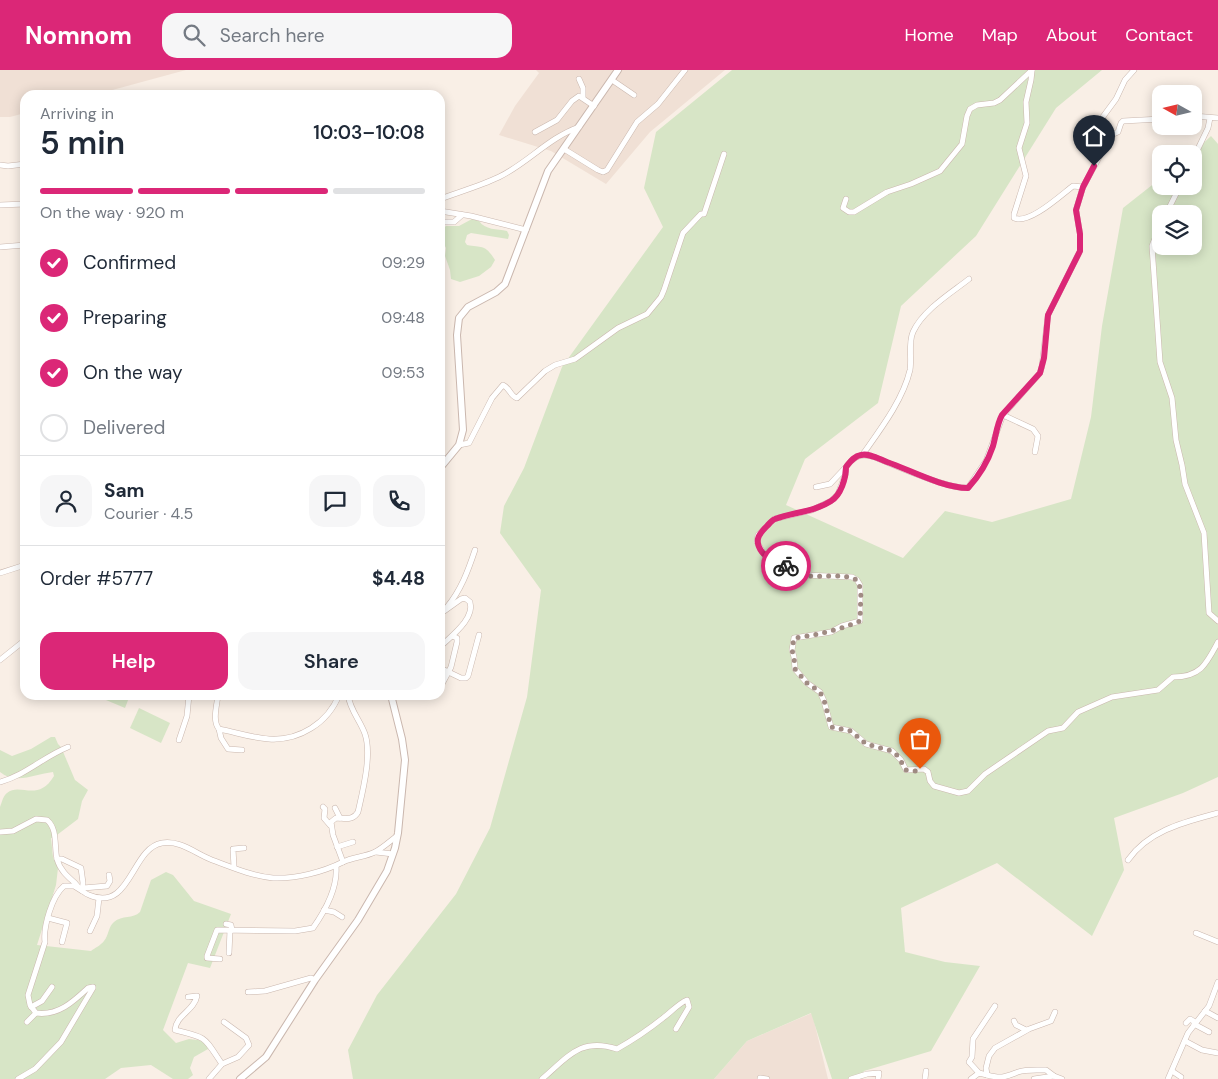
<!DOCTYPE html>
<html lang="en">
<head>
<meta charset="utf-8">
<style>
	body { margin:0; font-family:"DM Sans",sans-serif; background:#f6f6f7; color:#1f2937; height:100vh; display:flex; flex-direction:column; font-size:19px; white-space:nowrap }
	* { box-sizing:border-box; margin:0 }
	p { font-size:16px; color:#747a83 }
	.icon { flex:none; width:28px; height:28px; fill:none; stroke:currentColor; stroke-width:2; stroke-linecap:round; stroke-linejoin:round }
	.map { position:relative; flex:1; overflow:hidden }
	.side { position:absolute; left:20px; top:20px; width:425px; height:610px; display:flex; flex-direction:column; background:#fff; border-radius:15px; box-shadow:0 2px 12px #0003 }
	.side>* { flex:none }
	.needle { width:32px; rotate:278deg }
	.controls { position:absolute; left:1152px; top:15px; display:grid; gap:10px }
	.controls a { display:grid; place-items:center; width:50px; height:50px; border-radius:10px; background:#fff; box-shadow:0 2px 12px #0003; font-size:25px }
	.pin { position:absolute; display:grid; place-items:center; width:42px; height:42px; color:#fff; margin:-51px -21px; border-radius:50% 50% 50% 0; rotate:-45deg; box-shadow:0 0 5px #0007 }
	.pin .icon { rotate:45deg }
	.courier { position:absolute; display:grid; place-items:center; width:50px; height:50px; margin:-25px; border:4px solid #db2777; border-radius:50%; background:#fff; color:#222; box-shadow:0 1px 6px #0007 }
	.head em { font-style:normal; font-weight:600 }
	.head div { display:flex; flex-direction:column-reverse }
	.head { display:flex; align-items:center; justify-content:space-between; height:85px; padding:0 20px }
	h1 { font-size:32px; font-weight:600; line-height:38px }
	.bar { display:grid; grid-template-columns:repeat(4,1fr); gap:8px 5px; align-content:center; height:60px; padding:0 20px }
	.bar i { height:6px; border-radius:4px; background:#e0e1e3 }
	.bar .current { background:#db2777 }
	.bar p { grid-column:span 4 }
	.line { display:flex; align-items:center; gap:12px; padding:0 20px; border-top:1px solid #e0e1e3 }
	.line div { flex:1 }
	.round { display:grid; place-items:center; flex:none; width:52px; height:52px; border-radius:15px; background:#f6f6f7 }
	ol { padding:0 20px; list-style:none }
	li { display:flex; align-items:center; gap:15px; height:55px }
	li p { margin-inline-start:auto }
	li .icon { padding:5px; border-radius:50%; background:#db2777; color:#fff; stroke-width:4 }
	li:last-child { color:#747a83 }
	li i { width:28px; height:28px; border:2px solid #e0e1e3; border-radius:50% }
	.action { display:flex; gap:10px; margin-top:auto; padding:10px 20px }
	.action a { flex:1; height:58px; border-radius:15px; background:#db2777; color:#fff; font-size:20px; font-weight:600; line-height:58px; text-align:center }
	.action a+a { background:#f6f6f7; color:#1f2937 }
	header { display:flex; align-items:center; gap:30px; box-sizing:border-box; height:70px; padding:0 25px; background:#db2777; color:#fff }
	header strong { font-size:24px }
	nav { display:flex; gap:28px; margin-inline-start:auto; font-size:18px }
	.search { width:350px; height:45px; background:#f6f6f7; display:flex; align-items:center; gap:12px; box-sizing:border-box; padding:0 18px; border-radius:15px; color:#747a83; font-size:19px }
	.map>svg:first-child { display:block }
	.residential { fill:#f0e0d5 }
	.green { fill:#d7e5c6; fill-rule:evenodd }
	.lines { fill:none; stroke-linecap:round; stroke-linejoin:round }
	.minor-casing { stroke:#cab7ae; stroke-width:6 }
	.tertiary-casing { stroke:#cab7ae; stroke-width:8 }
	.minor { stroke:#fff; stroke-width:5 }
	.tertiary { stroke:#fff; stroke-width:6 }
	.done { stroke:#a08b83; stroke-width:5; stroke-dasharray:0 9 }
	.route { stroke:#db2777; stroke-width:6 }
</style>
</head>
<body>
<header>
<strong>Nomnom</strong>
<div class="search"><svg class="icon" aria-label="search" viewBox="0 0 24 24"><circle cx="10" cy="10" r="6"/><path d="M15 15l6 6"/></svg>Search here</div>
<nav><a>Home</a><a>Map</a><a>About</a><a>Contact</a></nav>
</header>
<div class="map">
<svg width="1218" height="1009" viewBox="0 0 1218 1009">
	<rect width="100%" height="100%" fill="#f9efe6"/>
	<g class="residential">
		<polygon points="0,0 186,0 94,25 25,25 25,43 10,47 0,47"/>
		<polygon points="536,0 725,0 650,62 606,114 551,81 499,65 515,36 539,3"/>
		<polygon points="812,943 828,1009 714,1009 747,971"/>
	</g>
	<g class="green">
		<path d="M732,0H1102L1056,38L976,166L901,236L878,333L805,389L786,435L903,488L945,441L992,452L1071,429L1091,347L1102,256L1123,138L1161,108V116H1194V84H1192L1211,66L1218,74V707L1183,723L1114,748L1124,800L1092,866L997,793L901,838L905,882L945,892L980,896L931,981L864,1001L861,1009H832L811,943L747,971L714,1009H353L348,980L377,925L456,824L490,758L527,627L541,520L500,463L504,436L524,398L562,297L663,157L644,118L656,62ZM1161,144H1194V176H1161Z"/>
		<path d="M472,149L479,151C485,160 497,159 507,161L509,165L508,169L471,163L467,165L465,172L467,175C483,178 485,174 495,190L491,197L479,206L460,212L451,209L450,200L445,186L446,178L440,166V161L446,156H459Z"/>
		<polygon points="94,625 130,625 125,638"/>
		<polygon points="139,638 170,653 161,673 130,658"/>
		<path d="M51,667H55L58,674L61,677L75,710L88,720L82,731L78,749L53,768H51L53,787L58,798L56,815L37,875L91,881C95,878 101,875 104,871C109,865 108,857 114,852C122,845 133,849 140,842L151,810L166,802L173,805L194,831L231,844L210,898L188,893L163,960L176,973L189,969L206,971L208,979L194,987L190,998L193,1005L188,1009H173L151,995L121,998L105,1009H0V737C2,732 3,726 7,723C20,712 38,733 54,706L53,702C35,704 16,715 0,702V680L12,686L31,679Z"/>
	</g>
	<g class="lines">
		<g class="minor-casing">
			<g id="minor">
				<path d="M1134,0L1125,10L1116,29L1102,48L1104,55L1111,65L1083,117L1076,140L1080,164V181L1048,245L1042,296L1040,303L1003,345L986,391L968,418C944,418 897,396 874,387C861,383 854,386 846,397V403L838,424L831,431L812,440L774,449L758,465L757,472L765,486L780,492L803,505L852,507L857,510L860,515V551L842,556L831,562L794,568L792,580L794,587L795,599L807,613L820,622L824,631L831,657L851,661L866,674L892,681L901,690L906,700L924,699L928,702L930,711L934,716L959,723L968,721L985,704L1048,661L1063,658L1078,642L1112,627L1158,620L1173,607C1200,607 1206,595 1218,572"/>
				<path d="M1032,1L1031,10L1026,32L1027,53L1019,78L1026,106L1014,144V148C1029,155 1061,125 1073,116L1083,117"/>
				<polyline points="579,9 583,18 583,27"/>
				<polyline points="612,10 634,25"/>
				<polyline points="1194,46 1218,48"/>
				<polyline points="535,62 557,50 572,31 579,26 594,36"/>
				<polyline points="1111,65 1118,62 1121,53 1123,51 1161,49"/>
				<polyline points="564,79 598,100 603,102 607,100 637,52 658,34 685,0"/>
				<polyline points="1194,87 1208,58 1210,48"/>
				<polyline points="0,95 8,96 25,94"/>
				<path d="M440,129C459,122 480,116 499,107C528,93 548,68 579,57"/>
				<polyline points="846,129 843,138 849,142 854,142 887,122 911,114 940,101 962,74 967,46 970,39 977,35 994,33 1000,30 1032,0"/>
				<polyline points="0,135 25,134"/>
				<polyline points="440,141 471,146 526,160"/>
				<polyline points="1166,144 1180,116"/>
				<polyline points="440,152 454,152 462,145"/>
				<polyline points="1161,153 1152,176 1160,292 1172,328 1176,370 1182,395 1185,414 1204,463 1209,543 1218,551"/>
				<polyline points="0,177 25,175"/>
				<polyline points="1003,345 1033,359 1038,366 1035,382"/>
				<path d="M459,375L469,373L492,328L503,315C510,318 510,326 517,328L545,301L555,295L575,289L618,258L647,244L661,227L664,220L683,163L701,144H704L724,84"/>
				<path d="M863,384C880,360 903,330 910,300C912,288 908,273 913,262C923,240 951,223 969,209"/>
				<polyline points="816,417 830,414 846,397"/>
				<polyline points="0,503 25,495"/>
				<path d="M447,537C461,520 468,501 475,480"/>
				<path d="M440,544L461,529L465,528L470,532C475,549 451,566 440,577"/>
				<polyline points="0,590 25,570"/>
				<polyline points="440,598 461,608 466,608 468,606 479,565"/>
				<polyline points="442,614 451,597 457,572 457,568 452,566"/>
				<path d="M218,625C217,635 212,651 219,659C235,662 252,668 269,669C299,671 328,653 339,625"/>
				<polyline points="219,659 221,668 228,679 242,680"/>
				<polyline points="179,670 187,646 189,625"/>
				<path d="M0,712C26,705 43,687 68,677"/>
				<polyline points="323,737 325,739 324,748 330,755"/>
				<polyline points="335,738 340,748"/>
				<path d="M0,762L13,761L36,749L47,750C58,759 54,777 57,789C60,800 67,806 75,813C79,818 83,823 89,825C131,843 131,778 162,773C181,770 196,784 212,790C231,797 252,806 273,808C296,809 323,802 343,792C353,787 365,787 375,782C383,778 390,771 397,766"/>
				<polyline points="337,777 353,772"/>
				<polyline points="376,782 393,784"/>
				<path d="M1128,790C1149,760 1185,752 1218,743"/>
				<path d="M343,792L333,765L331,752L336,748C345,748 353,751 358,742C363,720 372,685 365,664C360,650 350,640 348,625"/>
				<polyline points="234,797 233,779 244,778"/>
				<polyline points="83,818 107,816 110,811 109,805"/>
				<polyline points="324,840 334,842 342,847"/>
				<polyline points="48,848 67,853 62,872"/>
				<polyline points="226,854 231,855 232,860"/>
				<polyline points="90,861 97,846 99,828"/>
				<polyline points="1196,863 1218,872"/>
				<polyline points="229,883 230,860"/>
				<path d="M220,889L207,888V886L217,860L295,861L313,858C325,841 338,818 336,796"/>
				<polyline points="248,922 265,921 311,908 315,910"/>
				<path d="M188,927L197,926C194,941 176,945 175,960C208,968 203,966 222,994"/>
				<polyline points="31,937 42,931 52,917"/>
				<polyline points="1205,941 1218,948"/>
				<polyline points="1014,951 1016,955 1026,960"/>
				<polyline points="27,952 36,943"/>
				<polyline points="1186,953 1190,949 1195,952"/>
				<polyline points="1194,954 1209,962"/>
				<polyline points="1185,971 1202,980 1218,983"/>
				<polyline points="1172,1001 1181,1007"/>
				<polyline points="979,1003 969,992 972,987 973,969 995,936"/>
				<path d="M1054,1006L1046,1000C1037,1000 1026,999 1018,1002C1005,1007 1002,1009 987,1005L986,998L989,986L995,978L1029,959L1051,951L1055,942"/>
				<polyline points="760,1008 767,1009"/>
				<path d="M18,1009L35,999L61,972L93,918V917L88,918C73,932 58,946 36,943L30,935L28,925L45,872C43,857 52,826 64,816H74L82,821L83,813L81,798L62,789H57"/>
				<polyline points="209,1009 222,994 238,987 249,975 246,968 224,952"/>
				<path d="M542,1009C568,987 580,967 617,979C633,970 648,960 663,948C670,943 679,933 687,930L689,937L676,959"/>
				<polyline points="851,1009 867,1004 879,1003 878,1009"/>
				<polyline points="925,1009 926,1001"/>
				<polyline points="971,1009 979,1003 987,1005"/>
				<polyline points="1034,1009 1054,1006 1062,1009"/>
				<polyline points="1168,1009 1188,963 1209,936 1218,912"/>
			</g>
		</g>
		<g class="tertiary-casing">
			<g id="tertiary">
				<polyline points="440,398 459,375 463,360 457,265 459,248 468,237 496,222 505,214 548,101 618,0"/>
				<polyline points="240,1009 266,987 315,910 358,850 387,801 395,778 398,763 405,690 402,669 391,625"/>
			</g>
		</g>
		<use href="#minor" class="minor"/>
		<use href="#tertiary" class="tertiary"/>
	</g>
	<g class="lines">
		<path class="done" d="M786,496C791,499 797,504 804,505C821,509 842,502 857,510L861,520L860,551C839,560 817,565 794,568L792,580L794,587L795,599L807,613L820,622L824,630L831,657L851,661L866,674L892,681L898,686L906,700L915,701L920,699"/>
		<path class="route" d="M786,496C779,491 767,489 762,482C754,471 758,465 767,456C769,454 772,450 775,449C794,442 814,442 831,431C841,425 846,408 846,397C850,392 854,386 861,385C869,383 879,389 887,392C910,400 943,418 968,418C979,406 988,391 993,376C996,365 997,354 1002,345L1040,303L1044,288L1048,245L1080,181V164L1076,140L1083,117L1094,96"/>
	</g>
</svg>
<div class="controls">
<a><svg class="needle" viewBox="-14 -14 28 28"><path d="M0-13l5 13h-10z" fill="#e53935"/><path d="M0 13l5-13h-10z" fill="#747a83"/></svg></a>
<a><svg class="icon" aria-label="locate" viewBox="0 0 24 24"><circle cx="12" cy="12" r="6"/><path d="M12 2v4M12 18v4M2 12h4M18 12h4"/></svg></a>
<a><svg class="icon" aria-label="layers" viewBox="0 0 24 24"><path d="M12 4l9 5-9 5-9-5zM3 14l9 5 9-5"/></svg></a>
</div>
<div class="pin" style="left:920px;top:699px;background:#ea580c"><svg class="icon" aria-label="bag" viewBox="0 0 24 24"><path d="M5 8h14l-1 12H6zM9 8a3 3 0 0 1 6 0"/></svg></div>
<div class="pin" style="left:1094px;top:96px;background:#1f2937"><svg class="icon" aria-label="home" viewBox="0 0 24 24"><path d="M3 11l9-7 9 7M6 9v11h12V9"/></svg></div>
<div class="courier" style="left:786px;top:496px"><svg class="icon" aria-label="bike" viewBox="0 0 24 24"><circle cx="6" cy="16" r="4"/><circle cx="18" cy="16" r="4"/><path d="M6 16l4-8h5l3 8M10 8l3 8H6M13 5h3"/></svg></div>
<section class="side">
<div class="head"><div><h1>5 min</h1><p>Arriving in</p></div><em>10:03–10:08</em></div>
<div class="bar"><i class="current"></i><i class="current"></i><i class="current"></i><i></i><p>On the way · 920 m</p></div>
<ol>
<li><svg class="icon" aria-label="check" viewBox="0 0 24 24"><path d="M5 12l5 5 9-10"/></svg>Confirmed<p>09:29</p></li>
<li><svg class="icon" aria-label="check" viewBox="0 0 24 24"><path d="M5 12l5 5 9-10"/></svg>Preparing<p>09:48</p></li>
<li><svg class="icon" aria-label="check" viewBox="0 0 24 24"><path d="M5 12l5 5 9-10"/></svg>On the way<p>09:53</p></li>
<li><i></i>Delivered</li>
</ol>
<div class="line" style="height:90px"><a class="round"><svg class="icon" aria-label="person" viewBox="0 0 24 24"><circle cx="12" cy="8" r="4"/><path d="M4 21q1-7 8-7t8 7"/></svg></a><div><b>Sam</b><p>Courier · 4.5</p></div><a class="round"><svg class="icon" aria-label="chat" viewBox="0 0 24 24"><path d="M4 5h16v11H9l-5 4z"/></svg></a><a class="round"><svg class="icon" aria-label="phone" viewBox="0 0 24 24"><path d="M5 4h4l2 5-3 2q2 4 5 5l2-3 5 2v4C11 20 4 13 5 4z"/></svg></a></div>
<div class="line" style="height:65px"><div>Order #5777</div><b>$4.48</b></div>
<div class="action"><a>Help</a><a>Share</a></div>
</section>
</div>
</body>
</html>
